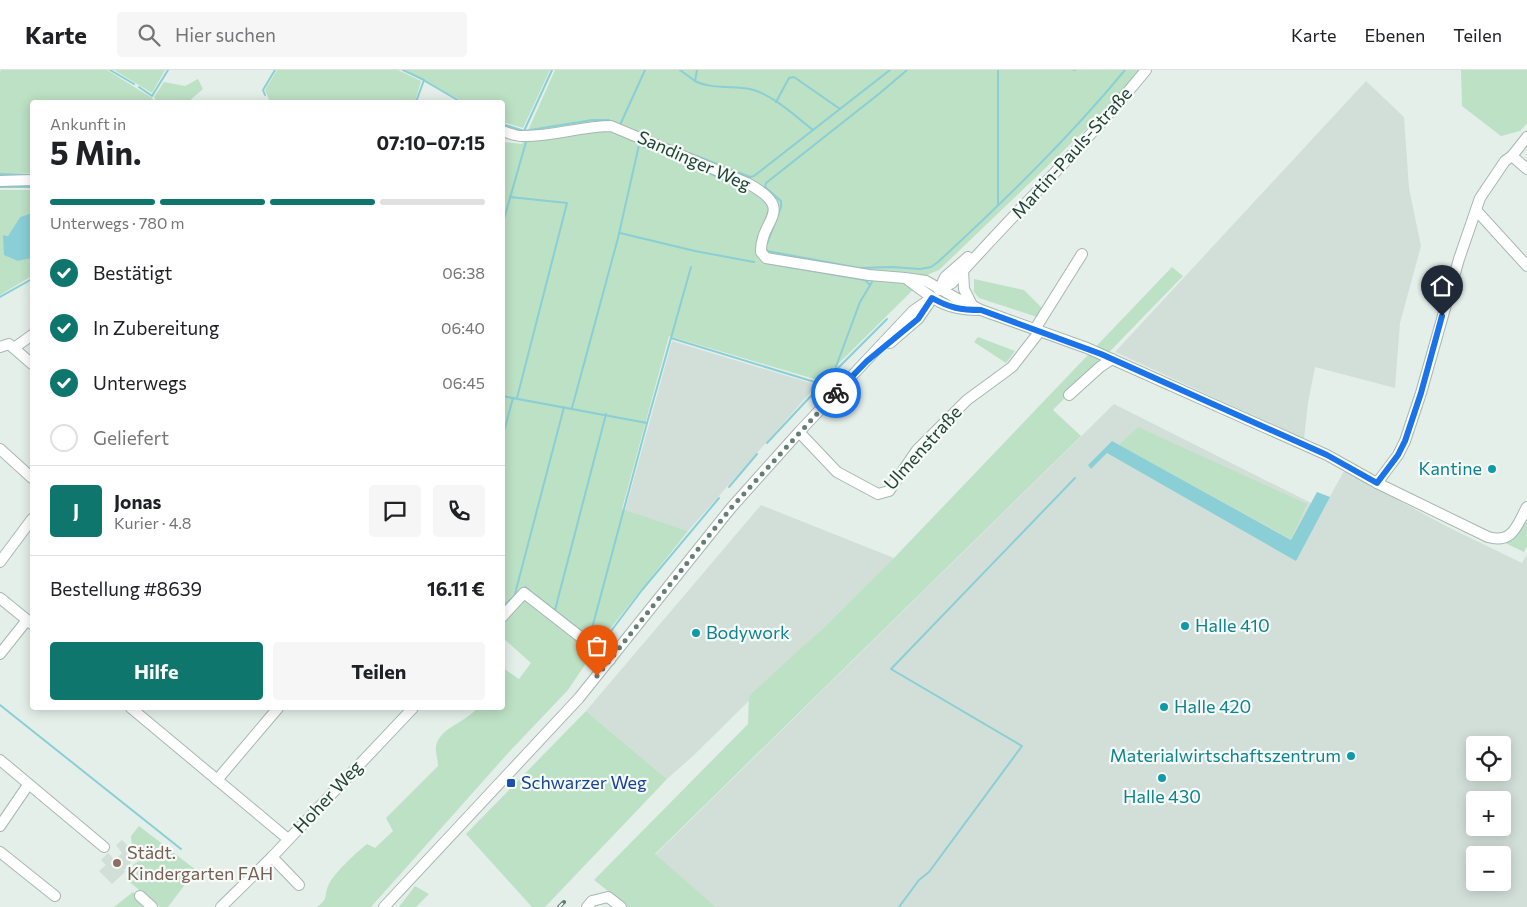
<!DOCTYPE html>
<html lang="de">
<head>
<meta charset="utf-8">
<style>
	body { margin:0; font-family:Commissioner,sans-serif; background:#f6f6f6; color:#202124; height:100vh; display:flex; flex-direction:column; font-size:19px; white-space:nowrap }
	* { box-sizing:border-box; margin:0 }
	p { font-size:16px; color:#757577 }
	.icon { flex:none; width:28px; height:28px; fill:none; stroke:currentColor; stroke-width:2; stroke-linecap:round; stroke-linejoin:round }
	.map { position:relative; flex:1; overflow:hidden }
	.drawer { position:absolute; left:30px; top:30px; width:475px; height:610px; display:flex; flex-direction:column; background:#fff; border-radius:5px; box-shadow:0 2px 12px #0003 }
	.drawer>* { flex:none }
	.fabs { position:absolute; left:1466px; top:666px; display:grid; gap:10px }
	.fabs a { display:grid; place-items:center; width:45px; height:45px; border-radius:5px; background:#fff; box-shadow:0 2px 12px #0003; font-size:25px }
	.pin { position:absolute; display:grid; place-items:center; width:42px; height:42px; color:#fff; margin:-51px -21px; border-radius:50% 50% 50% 0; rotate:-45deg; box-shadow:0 0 5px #0007 }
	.pin .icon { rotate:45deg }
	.courier { position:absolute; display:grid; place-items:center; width:50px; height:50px; margin:-25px; border:4px solid #1a73e8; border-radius:50%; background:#fff; color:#222; box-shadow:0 1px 6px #0007 }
	.head em { font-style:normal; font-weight:700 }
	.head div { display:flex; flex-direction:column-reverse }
	.head { display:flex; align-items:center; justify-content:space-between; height:85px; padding:0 20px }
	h1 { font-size:32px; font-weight:700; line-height:38px }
	.bar { display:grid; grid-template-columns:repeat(4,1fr); gap:8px 5px; align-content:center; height:60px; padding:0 20px }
	.bar i { height:6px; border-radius:4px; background:#e0e0e0 }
	.bar .selected { background:#0f766e }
	.bar p { grid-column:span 4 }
	.line { display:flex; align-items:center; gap:12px; padding:0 20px; border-top:1px solid #e0e0e0 }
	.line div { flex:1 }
	.round { display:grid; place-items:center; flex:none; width:52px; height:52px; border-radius:5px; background:#f6f6f6 }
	ol { padding:0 20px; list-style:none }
	li { display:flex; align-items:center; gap:15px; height:55px }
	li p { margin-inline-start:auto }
	li .icon { padding:5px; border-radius:50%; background:#0f766e; color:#fff; stroke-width:4 }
	li:last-child { color:#757577 }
	li i { width:28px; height:28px; border:2px solid #e0e0e0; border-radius:50% }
	.primary-button { display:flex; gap:10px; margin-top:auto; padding:10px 20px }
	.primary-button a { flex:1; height:58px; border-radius:5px; background:#0f766e; color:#fff; font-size:20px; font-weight:700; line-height:58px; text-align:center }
	.primary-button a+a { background:#f6f6f6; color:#202124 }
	header { display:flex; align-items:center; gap:30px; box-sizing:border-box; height:70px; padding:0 25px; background:#fff; border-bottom:1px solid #e0e0e0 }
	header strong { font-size:24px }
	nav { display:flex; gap:28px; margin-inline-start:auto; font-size:18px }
	.search { width:350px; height:45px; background:#f6f6f6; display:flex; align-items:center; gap:12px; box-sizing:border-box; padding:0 18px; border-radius:5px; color:#757577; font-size:19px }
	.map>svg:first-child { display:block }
	.built { fill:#d2dfd8; fill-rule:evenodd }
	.green { fill:#bce1c4 }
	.water { fill:#8acfd6 }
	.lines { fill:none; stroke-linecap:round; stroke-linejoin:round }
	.stream { stroke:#8acfd6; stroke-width:2 }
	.minor-casing { stroke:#a6b8b1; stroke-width:12 }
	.minor { stroke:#fff; stroke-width:10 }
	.rail-casing { stroke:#5d7d73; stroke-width:4 }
	.rail { stroke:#f6fbf8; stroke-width:2; stroke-dasharray:5.5; stroke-linecap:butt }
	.done { stroke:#667f76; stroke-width:5; stroke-dasharray:0 9 }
	.route { stroke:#1a73e8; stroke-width:6 }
	.culture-dot { fill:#0f9aa8; stroke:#f6fbf8; stroke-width:2 }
	.transit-dot { fill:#1a4fb4; stroke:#f6fbf8; stroke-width:2 }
	.education-dot { fill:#8d6e63; stroke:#f6fbf8; stroke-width:2 }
	.labels { text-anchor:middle; stroke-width:4.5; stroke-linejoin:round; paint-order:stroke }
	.street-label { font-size:18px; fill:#224238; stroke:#f6fbf8 }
	.culture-label { font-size:18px; fill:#0d838f; stroke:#f6fbf8; text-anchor:start }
	.transit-label { font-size:18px; fill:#164399; stroke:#f6fbf8; text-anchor:start }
	.education-label { font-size:18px; fill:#785e54; stroke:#f6fbf8; text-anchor:start }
</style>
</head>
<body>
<header>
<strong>Karte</strong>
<div class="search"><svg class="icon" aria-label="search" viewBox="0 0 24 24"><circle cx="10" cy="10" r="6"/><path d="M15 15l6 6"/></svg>Hier suchen</div>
<nav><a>Karte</a><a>Ebenen</a><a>Teilen</a></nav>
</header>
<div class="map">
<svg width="1527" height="837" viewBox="0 0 1527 837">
	<rect width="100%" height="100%" fill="#e4efea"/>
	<g class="built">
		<polygon points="1366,11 1404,47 1409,118 1421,176 1400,253 1395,318 1315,297 1308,333 1304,369 1115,282"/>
		<polygon points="672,271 817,315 688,461 625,441"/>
		<path d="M1114,334L1323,439L1344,401L1446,456L1522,493L1527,484V837H716L655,785ZM1475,675H1502V702H1475ZM1475,730H1502V758H1475ZM1475,785H1502V812H1475Z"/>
		<polygon points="761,435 894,488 693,686 667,709 586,641"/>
		<polygon points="122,770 137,785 130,792 131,793 124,800 125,802 112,814 99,801 106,795 101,790 108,783 115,790 122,783 116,775"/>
	</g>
	<g class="green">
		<polygon points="1,0 107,0 152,28 154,32 32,32 32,103 0,104 0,2"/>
		<polygon points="114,0 165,0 152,23"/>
		<polygon points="277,0 398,0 421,11 415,32 270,32 265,20"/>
		<polygon points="405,0 550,0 523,58 503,52 502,32 464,32"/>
		<path d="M555,0H1139L1110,36L939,200L929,204L821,311L669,266L622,439L688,461L605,565L568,620L509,682L371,837H317C330,827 323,826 329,814C334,803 357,782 367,774L375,778L393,761L386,748L438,696C438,690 435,681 436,676C440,657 467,652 477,638H502L503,598L519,609L531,593L503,568L502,158L505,147L503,154L502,72L522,74Z"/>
		<polygon points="1461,0 1527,0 1527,53 1520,61 1501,66 1462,36"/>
		<polygon points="198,9 203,19 188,32 157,32 154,27 164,12 185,16"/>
		<polygon points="0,120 32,120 32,143 20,147 8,166 3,165 18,191 32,188 32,206 0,225"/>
		<polygon points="1172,197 1183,206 1053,340 1081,366 655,784 716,837 628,837 594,810 748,654 749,626 821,560 894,488"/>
		<polygon points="974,209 1024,220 1042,238 1037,247 979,228 974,222"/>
		<polygon points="978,267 1015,281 1006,293 974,272"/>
		<polygon points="1138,357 1307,434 1291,469 1119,375"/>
		<polygon points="1527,445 1527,476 1524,482 1503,472"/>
		<polygon points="586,641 667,709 545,837 532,837 466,764"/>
		<polygon points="139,756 196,800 168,837 160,837 126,809 134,794 141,790 144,784 135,782 132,776 131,766"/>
		<polygon points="415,816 429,824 416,837 399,837"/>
		<polygon points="133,822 148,837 114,837"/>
	</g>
	<g class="water">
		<polygon points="32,143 32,188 18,191 4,185 3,165 8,166 20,147"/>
		<polygon points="1112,371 1291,470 1317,422 1330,427 1296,491 1107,383 1091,399 1088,395"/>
	</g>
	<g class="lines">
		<g class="stream">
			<polyline points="110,0 134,14"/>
			<polyline points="403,0 424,10 416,32"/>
			<polyline points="680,0 695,11"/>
			<path d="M697,0L695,11C710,19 733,16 750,19C772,24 795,46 813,60"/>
			<polyline points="998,0 998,135"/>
			<polyline points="1074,0 1075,0"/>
			<polyline points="425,11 461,32"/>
			<polyline points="139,17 152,26 168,0"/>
			<polyline points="265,25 263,20 275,0"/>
			<polyline points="776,32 789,8 794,7 840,39"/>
			<polyline points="502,54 524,61 592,50 609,50"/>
			<polyline points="620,55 645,0"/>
			<polyline points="524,61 552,0"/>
			<polyline points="689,83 750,107 754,106 890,0"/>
			<polyline points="705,101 748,121"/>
			<polyline points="0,104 32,105"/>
			<polyline points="0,117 32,117"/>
			<polyline points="510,127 567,133 517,328"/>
			<polyline points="502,156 526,72"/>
			<polyline points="620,163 695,181 754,192"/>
			<polyline points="767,174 781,137 781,131 765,117 766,113 880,23 907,0"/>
			<path d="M766,179L767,181L859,198L892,197L920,199L931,197L938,192C1003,132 1068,69 1125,0"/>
			<polyline points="766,193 865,210 870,215"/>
			<polyline points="691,197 647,353 591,562 597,569 605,569 642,520 719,428"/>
			<polyline points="0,227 32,209"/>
			<polyline points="671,268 821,314"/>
			<polyline points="834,302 860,232 872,212"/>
			<polyline points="502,326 647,353"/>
			<polyline points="572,338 618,168 639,75 675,88"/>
			<polyline points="502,369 513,328"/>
			<polyline points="767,373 822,314 887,249"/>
			<polyline points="729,417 757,384"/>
			<polyline points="515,524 564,337"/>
			<polyline points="502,537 525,517 585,564 591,562"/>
			<polyline points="555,540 606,344"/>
			<polyline points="0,635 181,779"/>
			<polyline points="899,837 919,810 929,802 1022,676 891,599 1075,408"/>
		</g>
		<g class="minor-casing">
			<g id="minor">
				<path d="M502,61C509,63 515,66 522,66C552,67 581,56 611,56L747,113C798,140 760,149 761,182L766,188L869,205L905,208L926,211L956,228L981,240L1087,278L1327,385L1377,413L1488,467C1513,474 1517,455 1527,437"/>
				<polyline points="1512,86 1527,99"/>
				<polyline points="0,111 32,110"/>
				<polyline points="1476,140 1527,196"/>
				<polyline points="963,200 964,219 972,235"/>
				<path d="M908,210C933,228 944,240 977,240"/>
				<path d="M940,219L952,213C1016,141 1085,75 1146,0"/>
				<polyline points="939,220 945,207 968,187"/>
				<polyline points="1035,259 1082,184"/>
				<polyline points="890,273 918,249 929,233"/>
				<polyline points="0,277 9,274 32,294"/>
				<polyline points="14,278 32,265"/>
				<polyline points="1069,325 1100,297 1112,289"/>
				<polyline points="799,362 837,402 878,424 889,421 917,380 967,330 1012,297 1040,261"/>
				<polyline points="0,379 32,408"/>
				<polyline points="1377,413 1398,385 1405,371 1421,323 1459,189 1480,128 1505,91 1512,86 1527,67"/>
				<polyline points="0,492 32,449"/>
				<polyline points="0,528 32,554"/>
				<polyline points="502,547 524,523 610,590"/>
				<polyline points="0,584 27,550"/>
				<polyline points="131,638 288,769"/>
				<polyline points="0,690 104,777"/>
				<polyline points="217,710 278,638"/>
				<polyline points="0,756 28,715"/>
				<polyline points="0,782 55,826"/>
				<polyline points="272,787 299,815"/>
				<polyline points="140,826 152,837"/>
				<polyline points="221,837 272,787 413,638"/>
				<polyline points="384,837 579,628 731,438 799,362 913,241 932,228"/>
				<polyline points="587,837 592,831 608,827 621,837"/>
			</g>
		</g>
		<use href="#minor" class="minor"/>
		<g class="rail-casing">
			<polyline id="rail" points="559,837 564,832"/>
		</g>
		<use href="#rail" class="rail"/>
	</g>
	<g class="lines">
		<polyline class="done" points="597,606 731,438 836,323"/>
		<path class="route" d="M836,323L867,291L918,249L932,228C950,238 960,240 981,240L1101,284L1327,385L1377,413L1398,385L1405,371L1421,323L1442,246"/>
	</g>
	<g class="culture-dot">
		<circle cx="1492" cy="399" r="5"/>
		<circle cx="1185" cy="556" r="5"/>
		<circle cx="696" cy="563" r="5"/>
		<circle cx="1164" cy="637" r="5"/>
		<circle cx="1351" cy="686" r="5"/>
		<circle cx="1162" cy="708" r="5"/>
	</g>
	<rect class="transit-dot" x="506" y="708" width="10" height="10" rx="2.5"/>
	<circle class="education-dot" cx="117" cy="793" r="5"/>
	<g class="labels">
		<g class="street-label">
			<text transform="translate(1072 83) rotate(-48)" y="6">Martin-Pauls-Straße</text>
			<text transform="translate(694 91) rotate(24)" y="6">Sandinger Weg</text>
			<text transform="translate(923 378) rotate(-48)" y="6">Ulmenstraße</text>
			<text transform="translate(328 727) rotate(-47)" y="6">Hoher Weg</text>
		</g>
		<g class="culture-label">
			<text x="1482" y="405" text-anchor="end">Kantine</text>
			<text x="1195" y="562">Halle 410</text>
			<text x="706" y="569">Bodywork</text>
			<text x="1174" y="643">Halle 420</text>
			<text x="1341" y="692" text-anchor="end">Materialwirtschaftszentrum</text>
			<text x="1162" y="733" text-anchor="middle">Halle 430</text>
		</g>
		<g class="transit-label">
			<text x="521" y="719">Schwarzer Weg</text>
		</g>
		<g class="education-label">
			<text x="127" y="789">Städt.<tspan x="127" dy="21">Kindergarten FAH</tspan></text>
		</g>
	</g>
</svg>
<div class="fabs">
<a><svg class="icon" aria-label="locate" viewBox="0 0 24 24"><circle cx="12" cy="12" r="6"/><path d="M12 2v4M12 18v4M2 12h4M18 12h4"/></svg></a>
<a>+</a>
<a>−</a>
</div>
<div class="pin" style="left:597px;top:606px;background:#ea580c"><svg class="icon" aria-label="bag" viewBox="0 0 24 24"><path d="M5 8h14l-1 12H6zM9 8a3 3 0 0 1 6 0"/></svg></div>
<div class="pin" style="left:1442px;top:246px;background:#1f2937"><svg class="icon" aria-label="home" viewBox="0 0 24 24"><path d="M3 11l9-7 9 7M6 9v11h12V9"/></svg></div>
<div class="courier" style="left:836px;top:323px"><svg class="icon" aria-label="bike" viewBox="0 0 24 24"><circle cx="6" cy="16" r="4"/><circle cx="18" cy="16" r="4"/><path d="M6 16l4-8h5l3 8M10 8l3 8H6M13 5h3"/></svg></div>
<section class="drawer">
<div class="head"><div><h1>5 Min.</h1><p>Ankunft in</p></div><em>07:10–07:15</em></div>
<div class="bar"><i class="selected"></i><i class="selected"></i><i class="selected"></i><i></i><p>Unterwegs · 780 m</p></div>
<ol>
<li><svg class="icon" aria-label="check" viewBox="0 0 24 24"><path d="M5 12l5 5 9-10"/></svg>Bestätigt<p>06:38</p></li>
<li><svg class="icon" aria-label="check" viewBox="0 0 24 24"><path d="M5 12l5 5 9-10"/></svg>In Zubereitung<p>06:40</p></li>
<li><svg class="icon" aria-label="check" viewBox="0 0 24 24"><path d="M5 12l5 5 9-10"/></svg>Unterwegs<p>06:45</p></li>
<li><i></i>Geliefert</li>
</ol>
<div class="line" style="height:90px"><b class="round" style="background:#0f766e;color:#fff">J</b><div><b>Jonas</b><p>Kurier · 4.8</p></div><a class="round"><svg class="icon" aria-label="chat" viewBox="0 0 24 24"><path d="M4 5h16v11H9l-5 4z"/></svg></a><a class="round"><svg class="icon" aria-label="phone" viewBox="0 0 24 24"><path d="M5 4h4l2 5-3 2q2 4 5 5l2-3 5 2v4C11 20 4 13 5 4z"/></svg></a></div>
<div class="line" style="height:65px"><div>Bestellung #8639</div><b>16.11 €</b></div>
<div class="primary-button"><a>Hilfe</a><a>Teilen</a></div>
</section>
</div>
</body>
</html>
